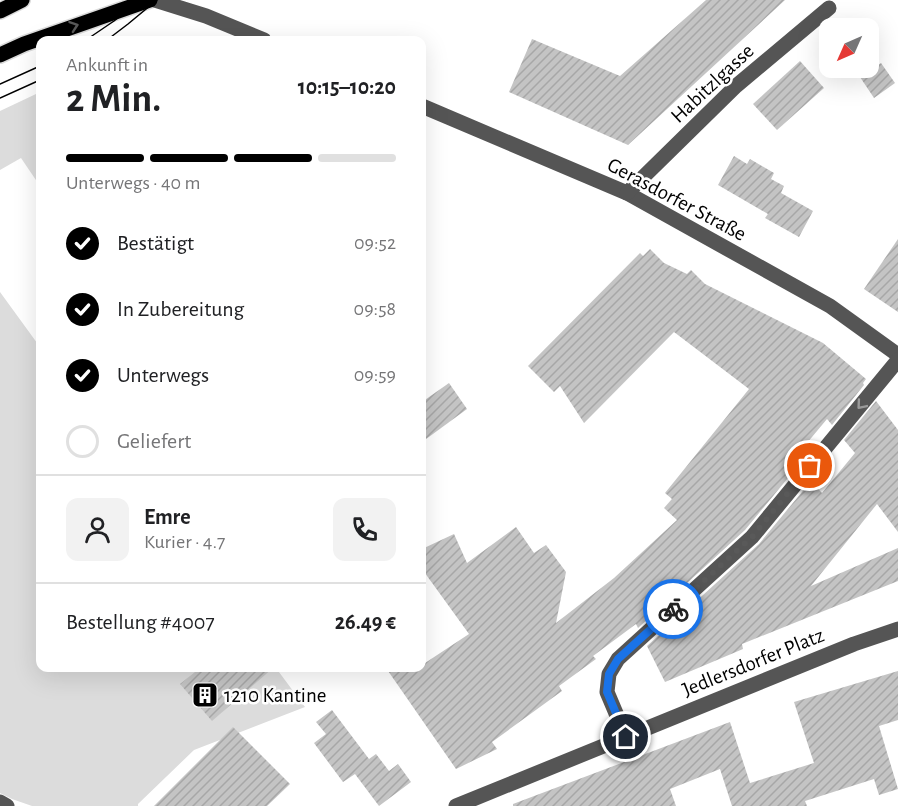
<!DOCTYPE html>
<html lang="de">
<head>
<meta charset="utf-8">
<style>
	body { margin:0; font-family:"Alegreya Sans",sans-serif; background:#f2f2f2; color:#202124; height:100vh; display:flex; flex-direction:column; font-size:22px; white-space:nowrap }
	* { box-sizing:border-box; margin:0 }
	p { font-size:20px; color:#757577 }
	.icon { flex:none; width:33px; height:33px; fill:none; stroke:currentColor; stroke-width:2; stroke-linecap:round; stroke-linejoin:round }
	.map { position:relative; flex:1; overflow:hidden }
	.details { position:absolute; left:36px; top:36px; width:390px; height:636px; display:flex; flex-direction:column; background:#fff; border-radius:12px; box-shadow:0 6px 24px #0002 }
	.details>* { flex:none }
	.needle { width:39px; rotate:225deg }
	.tools { position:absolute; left:819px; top:18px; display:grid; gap:12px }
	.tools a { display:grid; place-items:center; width:60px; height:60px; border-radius:12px; background:#fff; box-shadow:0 6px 24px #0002; font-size:30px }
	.pin { position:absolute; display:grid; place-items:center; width:51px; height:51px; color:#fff; margin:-26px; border:3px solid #fff; border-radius:50%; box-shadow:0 2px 6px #0007 }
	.courier { position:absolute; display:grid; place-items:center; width:60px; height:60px; margin:-30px; border:4px solid #1a73e8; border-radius:50%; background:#fff; color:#222; box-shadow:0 2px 8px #0007 }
	.summary em { font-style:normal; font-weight:600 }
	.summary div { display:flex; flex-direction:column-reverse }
	.summary { display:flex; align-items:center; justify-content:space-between; height:102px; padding:0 30px }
	h1 { font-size:39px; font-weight:600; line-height:45px }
	.bar { display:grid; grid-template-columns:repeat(4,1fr); gap:9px 6px; align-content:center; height:72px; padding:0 30px }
	.bar i { height:8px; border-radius:4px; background:#e0e0e0 }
	.bar .selected { background:#000 }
	.bar p { grid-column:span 4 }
	.line { display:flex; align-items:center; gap:15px; padding:0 30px; border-top:2px solid #e0e0e0 }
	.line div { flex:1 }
	.round { display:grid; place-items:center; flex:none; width:63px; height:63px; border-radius:12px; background:#f2f2f2 }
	ol { padding:0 30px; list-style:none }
	li { display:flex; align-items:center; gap:18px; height:66px }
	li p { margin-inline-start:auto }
	li .icon { padding:6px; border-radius:50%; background:#000; color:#fff; stroke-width:4 }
	li:last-child { color:#757577 }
	li i { width:33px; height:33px; border:3px solid #e0e0e0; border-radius:50% }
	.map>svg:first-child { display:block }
	.grass { fill:#dcdcdc }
	.building { fill:url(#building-hatch) }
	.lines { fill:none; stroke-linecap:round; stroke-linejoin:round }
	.major-casing { stroke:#dbdbdb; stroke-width:18 }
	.minor { stroke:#555; stroke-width:15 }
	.major { stroke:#000; stroke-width:15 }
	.tram { stroke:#000; stroke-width:1.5 }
	.oneway { stroke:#595959 }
	.oneway2 { stroke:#999 }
	.done { stroke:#595959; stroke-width:6; stroke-dasharray:0 10.8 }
	.route { stroke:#1a73e8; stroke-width:8 }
	.labels { text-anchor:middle; stroke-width:5; stroke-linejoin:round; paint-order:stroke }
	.street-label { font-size:21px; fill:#000; stroke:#fff }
	.poi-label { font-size:21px; fill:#000; stroke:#fff; text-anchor:start }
</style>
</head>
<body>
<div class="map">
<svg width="898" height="806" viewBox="0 0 898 806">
	<defs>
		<pattern id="building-hatch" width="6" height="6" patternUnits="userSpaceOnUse" patternTransform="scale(1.5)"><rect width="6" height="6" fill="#c4c4c4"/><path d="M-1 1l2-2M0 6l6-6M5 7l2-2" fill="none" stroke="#a7a7a7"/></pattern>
	</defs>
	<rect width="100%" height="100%" fill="#fff"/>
	<g class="grass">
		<polygon points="36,94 40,100 40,186 21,158 0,170 0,111"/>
		<polygon points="0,292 40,347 40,668 276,668 305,707 194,750 138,804 138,806 32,806 12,799 0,793"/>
	</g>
	<g class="building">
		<polygon points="706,0 785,0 628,145 509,92 532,39 620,76"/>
		<polygon points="800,61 824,88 777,130 753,104"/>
		<polygon points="881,63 895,83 874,98 860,77"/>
		<polygon points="734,156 747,164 750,159 774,173 771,179 784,186 781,193 813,211 799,237 765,218 768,214 718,185"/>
		<polygon points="898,239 898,312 864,289"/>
		<polygon points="650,249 664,263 687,274 691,270 705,284 823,343 866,379 863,383 864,385 832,425 827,419 792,461 797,467 745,530 638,628 636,624 593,656 596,659 559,686 562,691 492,742 497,749 456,769 386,668 422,668 422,665 469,634 422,569 422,549 454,534 467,563 516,527 534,553 546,545 566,572 556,623 614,578 677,520 664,508 672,499 665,493 749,389 674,332 584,423 560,386 554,392 528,366 640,253 643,256"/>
		<polygon points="449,383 467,409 422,442 422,402"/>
		<polygon points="876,401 898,430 898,532 877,504 811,586 898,548 898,581 742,644 743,649 665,682 647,646 759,544 811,481 822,493 855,453 844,440"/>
		<polygon points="200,668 273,668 212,721 180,684"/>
		<polygon points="898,671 898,720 879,726 898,789 879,795 874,779 805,801 807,806 732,806 720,769 670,789 676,806 513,806 513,804 730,722 750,783 814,763 794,702"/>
		<polygon points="332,710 369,759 376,754 389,771 398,764 411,782 379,806 355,774 343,782 314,743 326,734 316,722"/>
		<polygon points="233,727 290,784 267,806 154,806"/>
	</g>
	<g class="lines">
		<g class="major-casing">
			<g id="major">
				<polyline points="0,11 22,0"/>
				<polyline points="0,55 24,44 150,0"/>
			</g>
		</g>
		<g class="minor">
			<polyline points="155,0 206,16 264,40"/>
			<polyline points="422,106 627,193 830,306 898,355"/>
			<polyline points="627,193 736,86 829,8"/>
			<polyline points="626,737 607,692 609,674 618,659 752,537 898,360"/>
			<polyline points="0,802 7,806"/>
			<polyline points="456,806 854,644 898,629"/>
		</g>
		<use href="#major" class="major"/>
		<g class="tram">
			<polyline points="86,40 114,21 141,0"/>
			<polyline points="107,40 128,24 157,0"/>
			<polyline points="0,84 40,66"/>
			<polyline points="0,98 40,80"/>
		</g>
	</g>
	<defs><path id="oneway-chevron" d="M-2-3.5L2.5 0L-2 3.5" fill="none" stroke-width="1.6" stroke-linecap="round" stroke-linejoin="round" transform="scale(1.5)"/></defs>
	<use class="oneway" href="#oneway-chevron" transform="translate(74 26) rotate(-19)"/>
	<use class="oneway2" href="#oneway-chevron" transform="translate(861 405) rotate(130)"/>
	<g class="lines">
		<polyline class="done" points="673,609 752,537 810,466"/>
		<polyline class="route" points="626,737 607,692 609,674 618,659 673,609"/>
	</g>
	<defs>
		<g id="building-square" transform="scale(1.35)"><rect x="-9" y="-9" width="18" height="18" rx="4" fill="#000" stroke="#fff"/><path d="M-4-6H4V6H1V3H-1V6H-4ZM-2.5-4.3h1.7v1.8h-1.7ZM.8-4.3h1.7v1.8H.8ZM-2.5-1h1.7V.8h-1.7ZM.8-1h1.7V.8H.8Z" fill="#fff"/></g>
	</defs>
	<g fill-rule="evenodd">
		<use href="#building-square" x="205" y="695"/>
	</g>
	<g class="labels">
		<g class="street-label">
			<text transform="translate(712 83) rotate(-43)" y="7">Habitzlgasse</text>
			<text transform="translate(677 199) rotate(28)" y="7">Gerasdorfer Straße</text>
			<text transform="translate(753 662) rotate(-22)" y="7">Jedlersdorfer Platz</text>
		</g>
		<g class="poi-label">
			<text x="224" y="702">1210 Kantine</text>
		</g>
	</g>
</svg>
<div class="tools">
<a><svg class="needle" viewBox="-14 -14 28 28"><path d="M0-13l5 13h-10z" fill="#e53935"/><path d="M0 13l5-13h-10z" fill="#757577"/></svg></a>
</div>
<div class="pin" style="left:810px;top:466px;background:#ea580c"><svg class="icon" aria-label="bag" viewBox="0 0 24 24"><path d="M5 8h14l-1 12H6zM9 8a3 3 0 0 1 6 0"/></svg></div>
<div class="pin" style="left:626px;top:737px;background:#1f2937"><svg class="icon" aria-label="home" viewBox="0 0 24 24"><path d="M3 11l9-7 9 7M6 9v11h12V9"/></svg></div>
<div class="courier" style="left:673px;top:609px"><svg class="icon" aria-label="bike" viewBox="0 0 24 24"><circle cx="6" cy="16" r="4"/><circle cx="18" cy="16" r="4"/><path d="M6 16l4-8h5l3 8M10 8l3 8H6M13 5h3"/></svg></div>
<section class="details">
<div class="summary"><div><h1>2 Min.</h1><p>Ankunft in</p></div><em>10:15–10:20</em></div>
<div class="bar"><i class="selected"></i><i class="selected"></i><i class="selected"></i><i></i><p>Unterwegs · 40 m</p></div>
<ol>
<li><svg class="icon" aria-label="check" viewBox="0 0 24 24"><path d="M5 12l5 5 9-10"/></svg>Bestätigt<p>09:52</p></li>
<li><svg class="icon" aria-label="check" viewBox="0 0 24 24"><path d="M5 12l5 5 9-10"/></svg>In Zubereitung<p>09:58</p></li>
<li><svg class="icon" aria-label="check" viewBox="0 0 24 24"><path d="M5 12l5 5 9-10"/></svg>Unterwegs<p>09:59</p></li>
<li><i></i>Geliefert</li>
</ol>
<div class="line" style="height:108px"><a class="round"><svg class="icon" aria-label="person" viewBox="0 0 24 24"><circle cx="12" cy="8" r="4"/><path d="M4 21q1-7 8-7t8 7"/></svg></a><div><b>Emre</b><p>Kurier · 4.7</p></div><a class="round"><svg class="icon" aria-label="phone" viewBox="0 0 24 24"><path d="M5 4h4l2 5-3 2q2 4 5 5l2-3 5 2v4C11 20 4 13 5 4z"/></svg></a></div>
<div class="line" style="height:78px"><div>Bestellung #4007</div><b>26.49 €</b></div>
</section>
</div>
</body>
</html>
